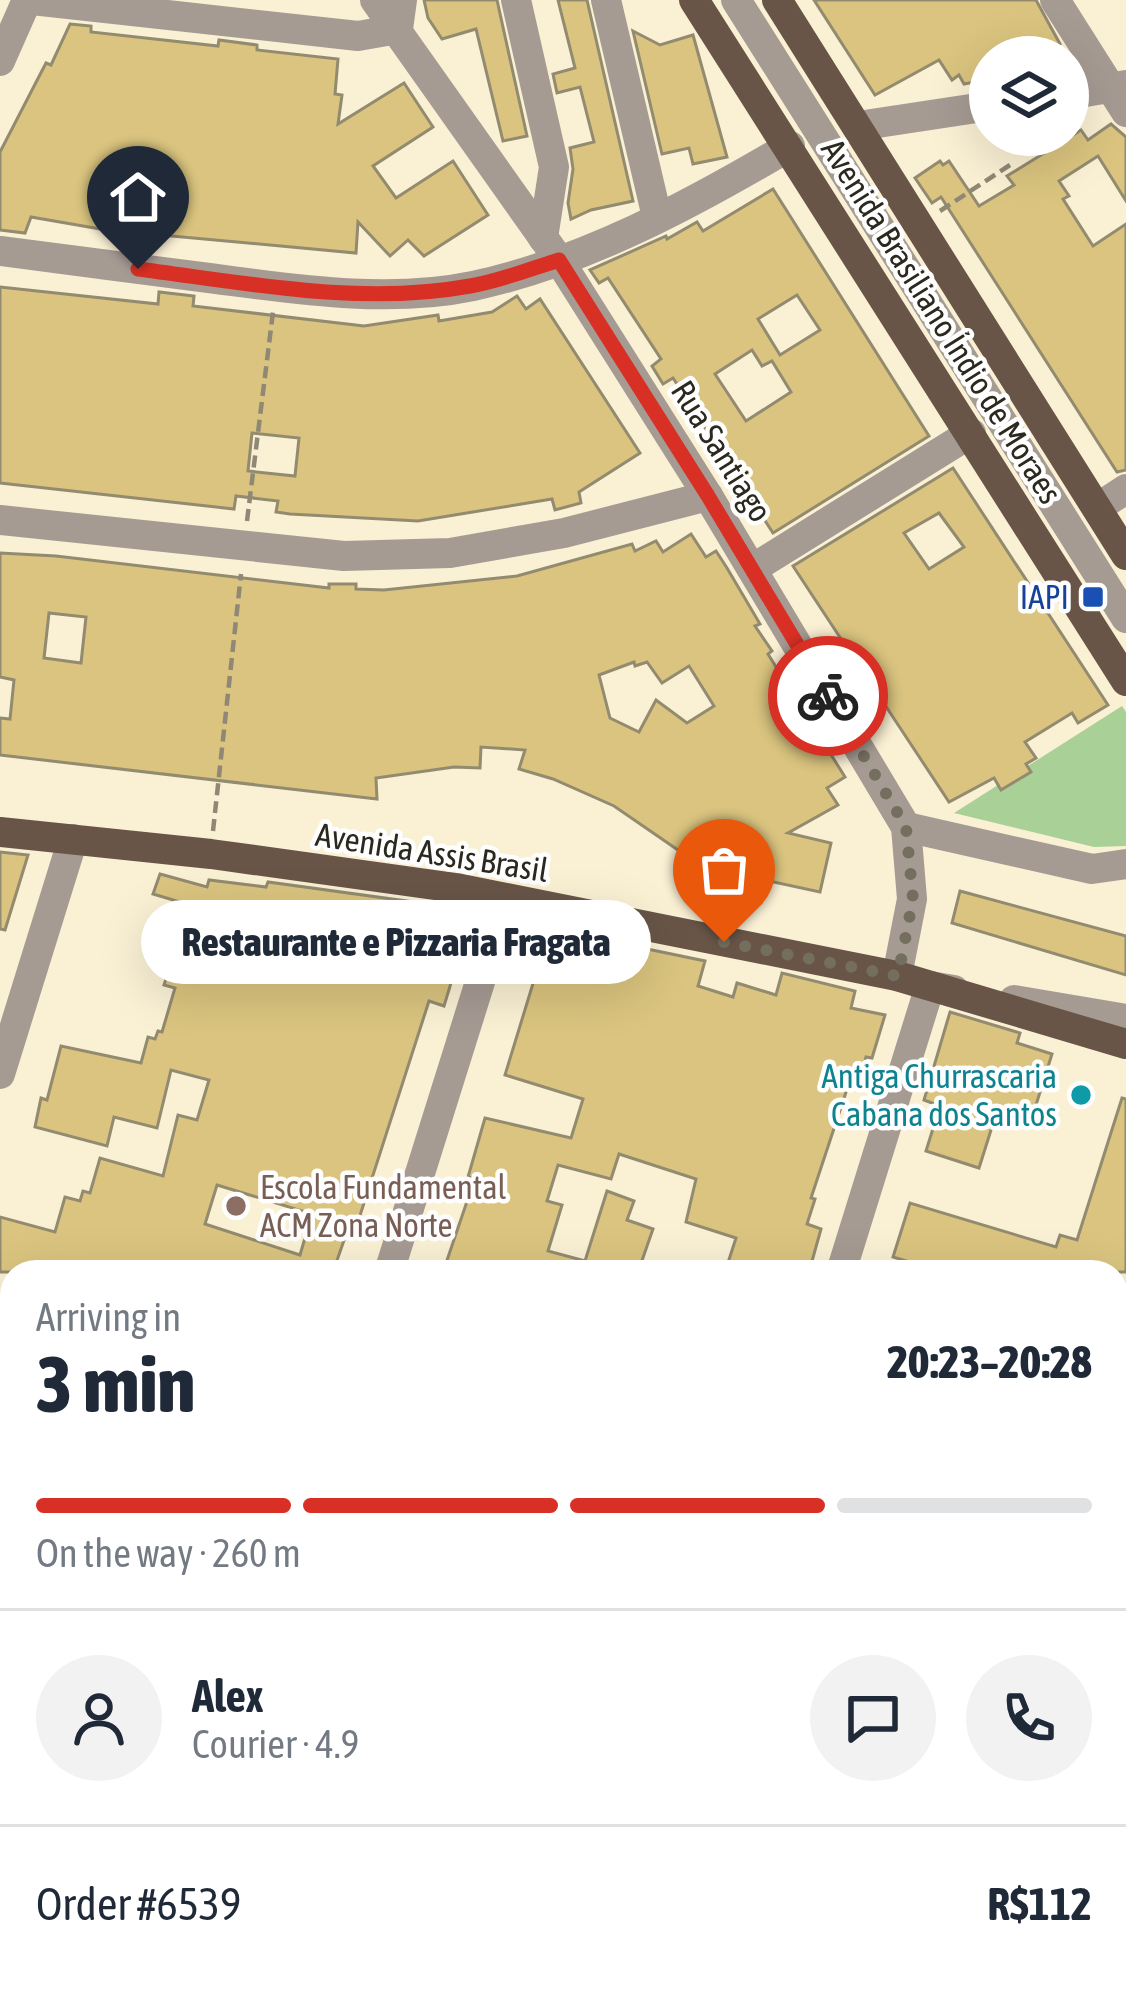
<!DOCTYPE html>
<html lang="en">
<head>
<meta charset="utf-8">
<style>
	body { margin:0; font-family:"Asap Condensed",sans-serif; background:#f2f2f3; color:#1f2937; height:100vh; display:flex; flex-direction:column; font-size:45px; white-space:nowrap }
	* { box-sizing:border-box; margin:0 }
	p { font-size:39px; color:#747a83 }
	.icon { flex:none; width:66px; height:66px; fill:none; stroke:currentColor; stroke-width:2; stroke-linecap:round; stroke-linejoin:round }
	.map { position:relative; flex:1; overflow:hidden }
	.drawer { position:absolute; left:0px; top:1260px; width:1128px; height:744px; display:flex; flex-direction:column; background:#fff; border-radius:36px 36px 0 0; box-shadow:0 12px 48px #0002 }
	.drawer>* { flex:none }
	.fabs { position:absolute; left:969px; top:36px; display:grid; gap:24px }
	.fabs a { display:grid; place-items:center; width:120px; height:120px; border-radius:50%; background:#fff; box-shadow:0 12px 48px #0002; font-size:60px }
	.pin { position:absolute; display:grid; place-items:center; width:102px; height:102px; color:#fff; margin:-123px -51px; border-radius:50% 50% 50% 0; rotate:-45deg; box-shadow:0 0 12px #0007 }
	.pin .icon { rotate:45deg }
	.courier { position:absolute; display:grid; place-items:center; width:120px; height:120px; margin:-60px; border:9px solid #d93025; border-radius:50%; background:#fff; color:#222; box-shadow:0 3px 15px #0007 }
	.bubble { position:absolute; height:84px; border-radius:42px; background:#fff; box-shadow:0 12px 48px #0002; font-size:39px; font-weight:800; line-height:84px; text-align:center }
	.head em { font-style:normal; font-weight:800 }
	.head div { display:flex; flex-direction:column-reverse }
	.head { display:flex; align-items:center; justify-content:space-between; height:204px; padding:0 36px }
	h1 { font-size:78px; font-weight:800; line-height:90px }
	.bar { display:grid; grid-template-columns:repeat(4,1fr); gap:18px 12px; align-content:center; height:144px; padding:0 36px }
	.bar i { height:15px; border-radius:9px; background:#e0e1e3 }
	.bar .on { background:#d93025 }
	.bar p { grid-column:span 4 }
	.line { display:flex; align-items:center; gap:30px; padding:0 36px; border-top:3px solid #e0e1e3 }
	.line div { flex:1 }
	.round { display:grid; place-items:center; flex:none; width:126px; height:126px; border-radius:63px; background:#f2f2f3 }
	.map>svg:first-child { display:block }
	.green { fill:#a9d197 }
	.building { fill:#dac47f; stroke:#938b70; stroke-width:3; fill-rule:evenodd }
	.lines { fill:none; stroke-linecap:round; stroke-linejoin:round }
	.path { stroke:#8f8875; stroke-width:4.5; stroke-dasharray:12 6; stroke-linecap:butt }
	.minor { stroke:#a69b93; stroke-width:30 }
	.major { stroke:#685548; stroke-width:30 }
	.done { stroke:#736e5d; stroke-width:12; stroke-dasharray:0 21.6 }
	.route { stroke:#d93025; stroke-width:15 }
	.transit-dot { fill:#1a4fb4; stroke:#fefefe; stroke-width:4.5 }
	.culture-dot { fill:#0f9aa8; stroke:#fefefe; stroke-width:4.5 }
	.education-dot { fill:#8d6e63; stroke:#fefefe; stroke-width:4.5 }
	.labels { text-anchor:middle; stroke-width:9; stroke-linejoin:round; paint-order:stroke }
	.street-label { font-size:33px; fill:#2b281d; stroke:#fefefe }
	.transit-label { font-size:33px; fill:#164399; stroke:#fefefe; text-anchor:end }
	.culture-label { font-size:33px; fill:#0d838f; stroke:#fefefe; text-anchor:end }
	.education-label { font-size:33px; fill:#785e54; stroke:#fefefe; text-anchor:start }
</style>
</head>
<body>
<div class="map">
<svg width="1126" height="2004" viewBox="0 0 1126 2004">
	<rect width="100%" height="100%" fill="#faf0d4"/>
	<polygon class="green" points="1122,706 1126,712 1126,846 1094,847 954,813"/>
	<g class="building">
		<polygon points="424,0 497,0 527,136 503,141 476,29 442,39 428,18"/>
		<polygon points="558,0 587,0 633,201 591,210 571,219 568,203 573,169 570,148 594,142 580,87 557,93 553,74 575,68"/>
		<polygon points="814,0 1036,0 1060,44 1036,57 990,57 990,79 964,84 959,75 952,80 939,60 875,95"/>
		<polygon points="70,24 91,26 91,32 218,46 219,40 257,45 257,50 338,59 335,94 342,95 338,124 404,83 433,127 373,166 396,198 453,161 488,215 424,256 408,240 390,256 358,222 356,253 106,230 31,217 25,233 0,230 0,152 46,63 51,65"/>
		<polygon points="633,31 660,45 693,35 727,157 693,164 689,148 662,154"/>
		<polygon points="1111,124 1126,137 1126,201 1098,156 1059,181 1069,196 1063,199 1093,246 1126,224 1126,470 1117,472 941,197 932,203 915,178 940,161 943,165 949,161 979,206 1014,185 1007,176 1070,137 1081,130 1088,140"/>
		<path d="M773,189L929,436L773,533L673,378L663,384L652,366L661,359L608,278L599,283L590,270L666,236L667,239L697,222L703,231ZM797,295L820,330L780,355L758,319ZM752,350L762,366L772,361L791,392L746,421L715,374Z"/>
		<path d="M0,287L158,304L159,292L194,296L193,306L364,326L438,315L439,321L492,312L517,296L526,309L540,299L640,453L579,492L581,503L555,510L552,499L418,521L290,514L276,512L278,501L236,496L234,509L0,483ZM252,433L299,438L295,476L248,471Z"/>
		<path d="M953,468L1108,705L1078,723L1072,713L1025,742L1036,758L1026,764L1031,772L1001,790L994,778L949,802L883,702L870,710L855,687L868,680L793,566ZM939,513L964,547L929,569L904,533Z"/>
		<path d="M691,534L706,557L716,551L727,568L760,624L755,626L772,651L768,654L845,777L827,788L838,805L788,833L831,843L820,892L690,864L691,859L614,806L553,779L519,769L525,750L481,747L480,768L454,767L376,778L377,799L0,755V718L10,719L14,680L0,677V553L56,556L329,588V584H356V589L384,590L517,576L632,544L635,551L656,541L663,552ZM49,613L86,617L81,663L44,658ZM634,662L635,666L647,662L662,683L689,666L714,706L687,723L656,700L639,732L610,718L599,675Z"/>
		<polygon points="0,852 28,855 5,930 0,929"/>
		<path d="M160,874L207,887L209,880L266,887L268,882L450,907L462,921L465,937L444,1006L429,1001L356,1228L349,1226L335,1266L341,1268L340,1272H0V1217L55,1232L65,1197L80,1201L83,1191L90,1193L100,1158L163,1176L178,1115L197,1120L209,1080L171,1070L157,1128L114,1117L107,1146L35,1127L41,1098L47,1100L61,1046L141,1063L148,1037L155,1039L158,1031L162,1032L175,988L164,985L190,905L153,894ZM217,1185L312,1214L300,1255L205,1224Z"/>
		<polygon points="960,891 1126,936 1126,975 952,923"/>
		<polygon points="546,941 622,964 628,945 705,961 698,986 733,997 737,983 776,995 782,973 855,991 851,1008 885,1015 872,1058 866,1057 863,1068 855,1065 811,1198 815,1199 807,1224 821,1229 809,1272 725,1272 736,1238 686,1222 696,1179 619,1154 611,1179 558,1165 547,1201 562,1205 548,1251 585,1261 607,1191 634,1201 627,1220 653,1229 638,1272 443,1272 475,1178 468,1177 485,1118 571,1138 583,1099 505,1075"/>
		<polygon points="950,1012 1020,1033 1017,1043 1052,1054 1031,1121 997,1111 979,1168 926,1151 940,1106 924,1100"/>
		<polygon points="1122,1098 1126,1099 1126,1272 942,1272 893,1257 910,1203 1056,1247 1060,1235 1077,1240"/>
	</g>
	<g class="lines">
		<g class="path">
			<polyline points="940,211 1010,165"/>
			<polyline points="247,521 273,312"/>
			<polyline points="213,831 241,574"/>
		</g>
		<g class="minor">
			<polyline points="32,0 358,36 398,29 402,0"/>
			<polyline points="375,0 559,260 708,496 906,827 912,899 897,976"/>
			<polyline points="516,0 554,167 543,238"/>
			<polyline points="606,0 657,217"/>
			<polyline points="736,0 1126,618"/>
			<polyline points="1055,0 1126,112"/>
			<polyline points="0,61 27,0"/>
			<polyline points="1068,95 1126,85"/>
			<polyline points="858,126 990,106"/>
			<path d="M0,251C70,260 139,269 209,278C294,289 387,304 473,286C585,262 692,204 790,146"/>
			<polyline points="1097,508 1126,489"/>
			<polyline points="0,520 344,556 450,553 564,533 708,496"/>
			<polyline points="752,569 971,433"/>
			<polyline points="906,827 1092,869 1126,864"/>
			<polyline points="1014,1000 1126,1019"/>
			<polyline points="0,1074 73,839"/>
			<polyline points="389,1272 506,899"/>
			<polyline points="841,1272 930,986 954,990"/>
			<polyline points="0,1337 12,1340"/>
			<polyline points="0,1802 12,1806"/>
			<polyline points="633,1992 673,2004"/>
			<polyline points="160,2004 164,1992"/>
		</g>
		<g class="major">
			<polyline points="694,0 1126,681"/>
			<polyline points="777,0 1126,555"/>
			<polyline points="0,832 211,854 456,888 897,976 1126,1044"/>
			<polyline points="1116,1598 1126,1566"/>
			<polyline points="1116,1655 1126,1658"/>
			<polyline points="1116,1702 1126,1706"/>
			<polyline points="1116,1795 1126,1766"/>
			<polyline points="985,2004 988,1992"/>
			<polyline points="1044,2004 1048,1992"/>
		</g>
	</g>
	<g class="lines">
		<polyline class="done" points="724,942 898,976 913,899 906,827 828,696"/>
		<path class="route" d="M138,269C246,283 361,306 470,286C500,281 530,269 559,260L708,496L828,696"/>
	</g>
	<rect class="transit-dot" x="1081" y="585" width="24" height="24" rx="6"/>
	<circle class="culture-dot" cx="1081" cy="1095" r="12"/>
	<circle class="education-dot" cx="236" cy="1206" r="12"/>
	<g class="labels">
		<g class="street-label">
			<text transform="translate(942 321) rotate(58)" y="12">Avenida Brasiliano Índio de Moraes</text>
			<text transform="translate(722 451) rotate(58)" y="12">Rua Santiago</text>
			<text transform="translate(432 852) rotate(9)" y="12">Avenida Assis Brasil</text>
		</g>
		<g class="transit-label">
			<text x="1069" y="609">IAPI</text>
		</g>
		<g class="culture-label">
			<text x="1057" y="1088">Antiga Churrascaria<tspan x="1057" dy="38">Cabana dos Santos</tspan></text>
		</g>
		<g class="education-label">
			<text x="260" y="1199">Escola Fundamental<tspan x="260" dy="38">ACM Zona Norte</tspan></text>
		</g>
	</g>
</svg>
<div class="fabs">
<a><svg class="icon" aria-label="layers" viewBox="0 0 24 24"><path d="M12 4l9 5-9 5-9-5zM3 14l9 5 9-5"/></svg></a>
</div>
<div class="pin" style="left:724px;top:942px;background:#ea580c"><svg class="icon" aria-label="bag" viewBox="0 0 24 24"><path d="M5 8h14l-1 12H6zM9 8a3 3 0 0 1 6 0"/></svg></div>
<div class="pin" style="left:138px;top:269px;background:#1f2937"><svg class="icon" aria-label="home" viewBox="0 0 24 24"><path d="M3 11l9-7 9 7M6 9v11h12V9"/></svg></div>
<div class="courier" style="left:828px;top:696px"><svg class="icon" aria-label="bike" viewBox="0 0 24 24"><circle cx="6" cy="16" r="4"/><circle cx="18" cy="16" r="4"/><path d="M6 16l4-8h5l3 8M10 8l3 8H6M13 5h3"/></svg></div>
<div class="bubble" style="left:141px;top:900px;width:510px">Restaurante e Pizzaria Fragata</div>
<section class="drawer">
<div class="head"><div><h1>3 min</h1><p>Arriving in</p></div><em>20:23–20:28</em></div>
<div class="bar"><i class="on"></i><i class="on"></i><i class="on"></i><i></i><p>On the way · 260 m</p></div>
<div class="line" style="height:216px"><a class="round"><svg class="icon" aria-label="person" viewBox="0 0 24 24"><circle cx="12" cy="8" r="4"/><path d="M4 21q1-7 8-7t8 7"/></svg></a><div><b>Alex</b><p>Courier · 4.9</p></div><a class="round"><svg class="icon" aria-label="chat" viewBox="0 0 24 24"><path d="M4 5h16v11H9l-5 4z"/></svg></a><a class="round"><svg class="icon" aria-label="phone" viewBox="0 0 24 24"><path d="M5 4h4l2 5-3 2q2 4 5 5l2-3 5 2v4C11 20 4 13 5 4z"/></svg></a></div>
<div class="line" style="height:156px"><div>Order #6539</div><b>R$112</b></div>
</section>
</div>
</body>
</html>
